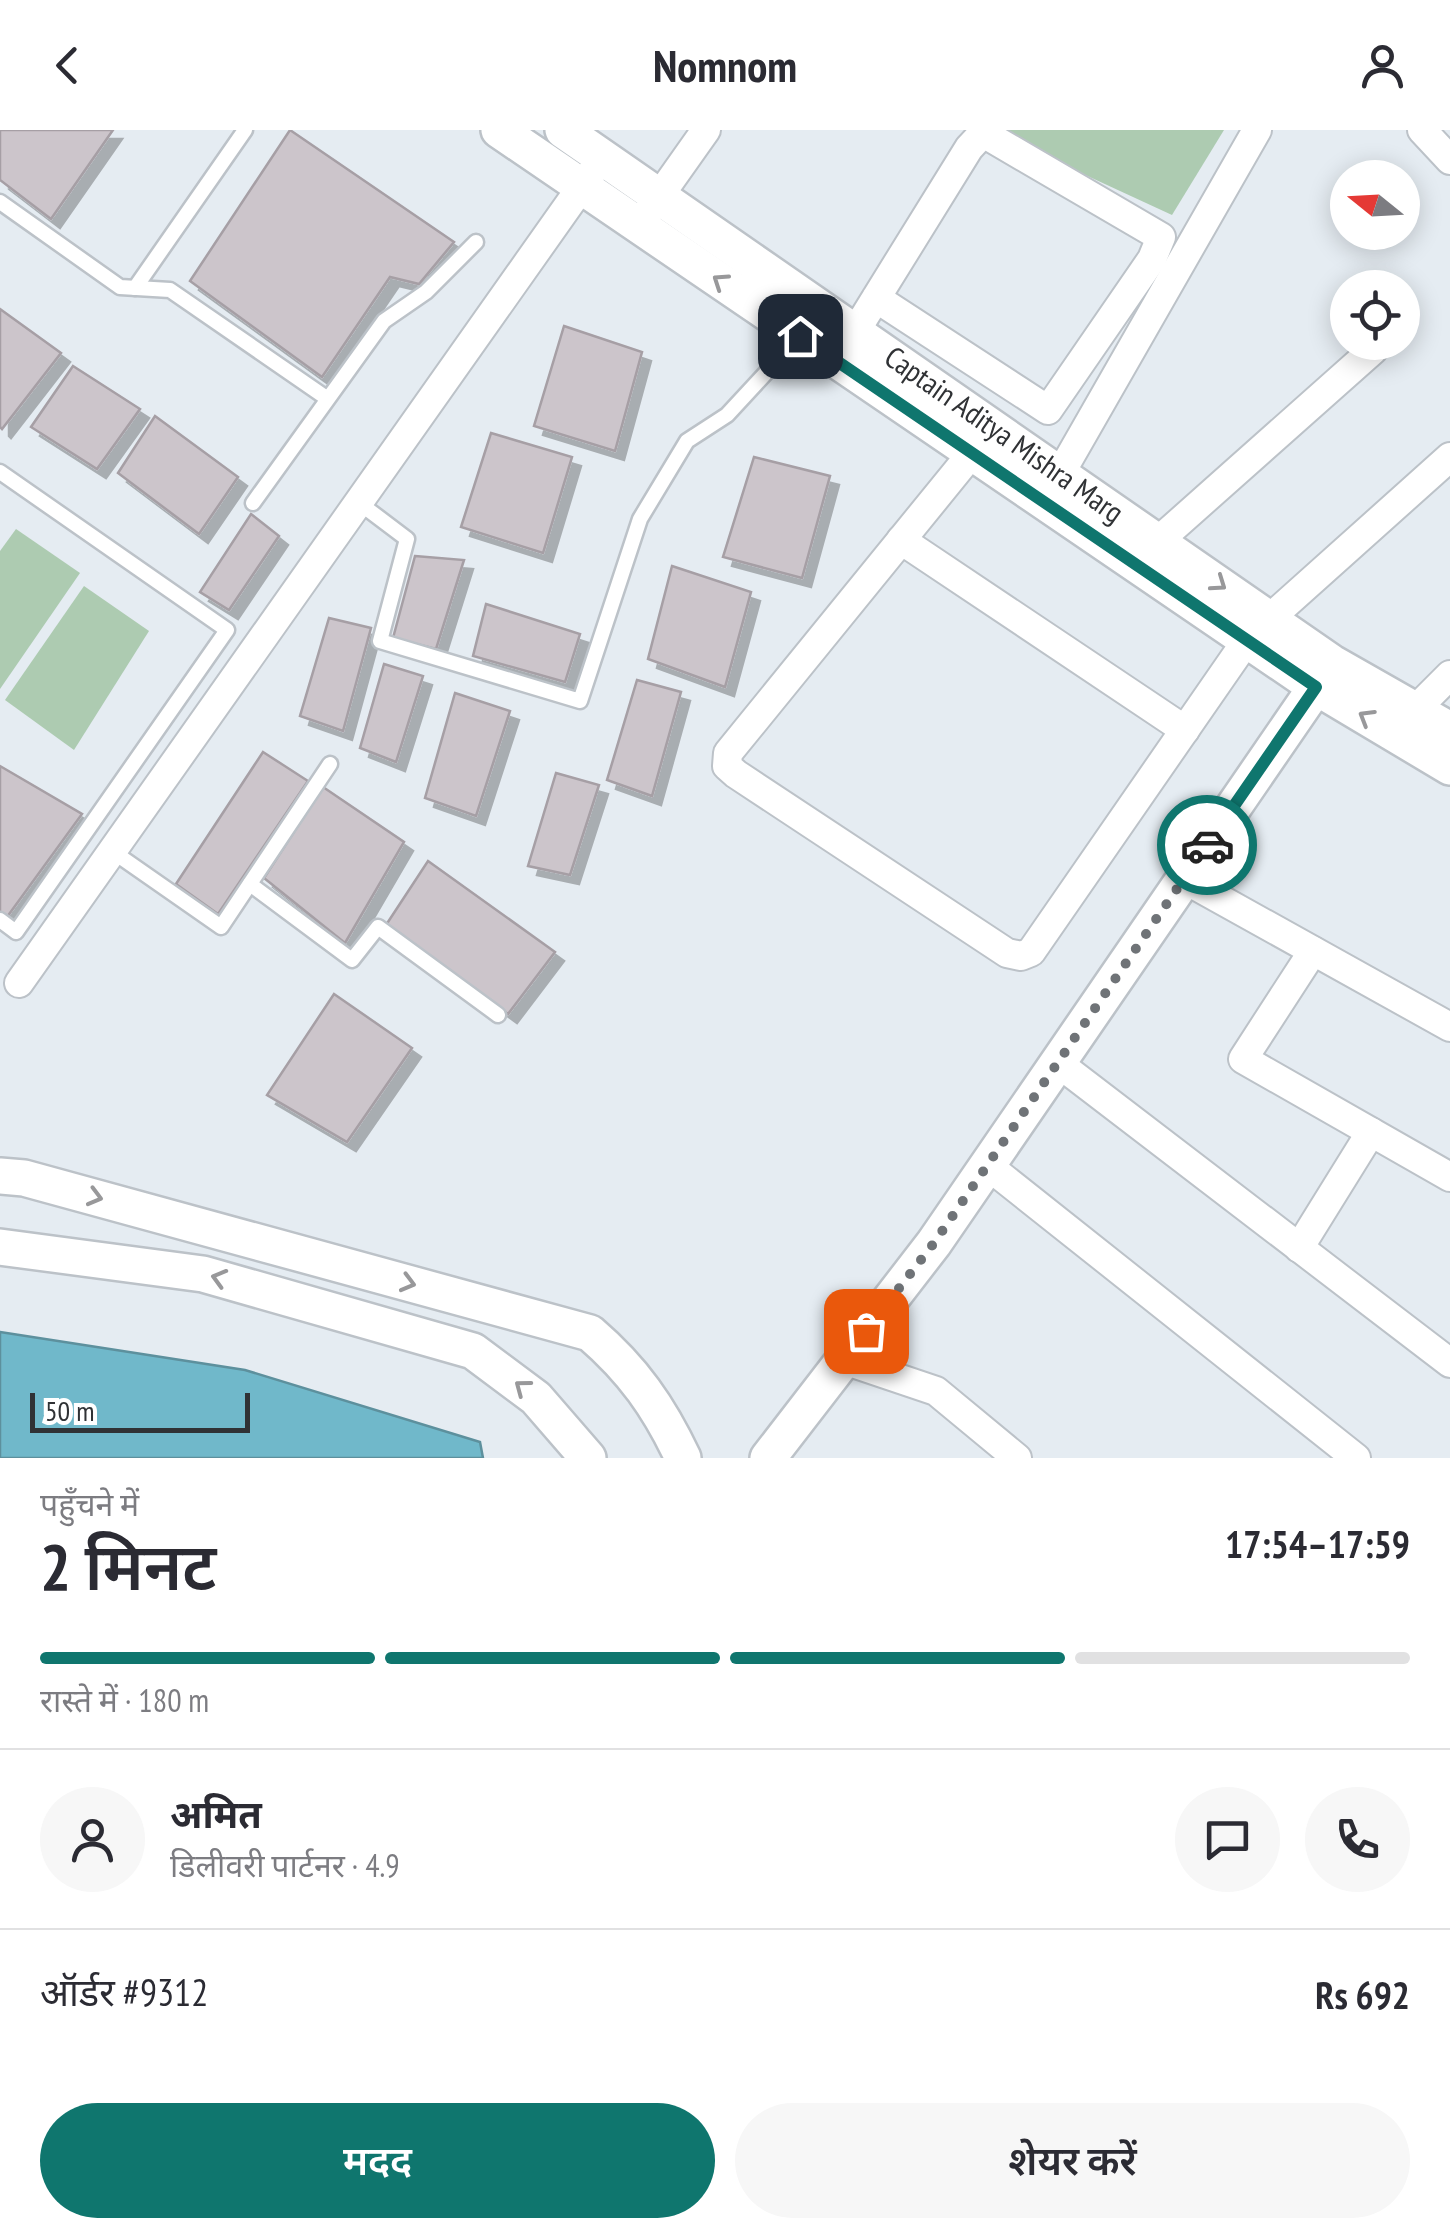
<!DOCTYPE html>
<html lang="hi">
<head>
<meta charset="utf-8">
<style>
	body { margin:0; font-family:"PT Sans Narrow","Noto Sans Devanagari",sans-serif; background:#f7f7f7; color:#2b2b33; height:100vh; display:flex; flex-direction:column; font-size:38px; white-space:nowrap }
	* { box-sizing:border-box; margin:0 }
	p { font-size:32px; color:#7c7c81 }
	.icon { flex:none; width:55px; height:55px; fill:none; stroke:currentColor; stroke-width:2; stroke-linecap:round; stroke-linejoin:round }
	.map { position:relative; height:1328px; overflow:hidden }
	.drawer { display:flex; flex-direction:column; background:#fff; flex:1 }
	.drawer>* { flex:none }
	.needle { width:65px; rotate:288deg }
	.buttons { position:absolute; left:1330px; top:30px; display:grid; gap:20px }
	.buttons a { display:grid; place-items:center; width:90px; height:90px; border-radius:50%; background:#fff; box-shadow:0 5px 25px #0003; font-size:50px }
	.scale { position:absolute; left:30px; bottom:25px; width:220px; box-sizing:border-box; padding-left:10px; border:5px solid #303235; border-top:0; font-size:28px; line-height:35px; white-space:nowrap; color:#303235; -webkit-text-stroke:8px #fff; paint-order:stroke }
	.pin { position:absolute; display:grid; place-items:center; width:85px; height:85px; color:#fff; margin:-42px; border-radius:20px; box-shadow:0 5px 15px #0006 }
	.courier { position:absolute; display:grid; place-items:center; width:100px; height:100px; margin:-50px; border:8px solid #0f766e; border-radius:50%; background:#fff; color:#222; box-shadow:0 2px 12px #0007 }
	.overview em { font-style:normal; font-weight:600 }
	.overview div { display:flex; flex-direction:column-reverse }
	.overview { display:flex; align-items:center; justify-content:space-between; height:170px; padding:0 40px }
	h1 { font-size:65px; font-weight:600; line-height:75px }
	.bar { display:grid; grid-template-columns:repeat(4,1fr); gap:15px 10px; align-content:center; height:120px; padding:0 40px }
	.bar i { height:12px; border-radius:8px; background:#e1e1e2 }
	.bar .selected { background:#0f766e }
	.bar p { grid-column:span 4 }
	.line { display:flex; align-items:center; gap:25px; padding:0 40px; border-top:2px solid #e1e1e2 }
	.line div { flex:1 }
	.round { display:grid; place-items:center; flex:none; width:105px; height:105px; border-radius:52px; background:#f7f7f7 }
	.action { display:flex; gap:20px; margin-top:auto; padding:20px 40px }
	.action a { flex:1; height:115px; border-radius:60px; background:#0f766e; color:#fff; font-size:40px; font-weight:600; line-height:115px; text-align:center }
	.action a+a { background:#f7f7f7; color:#2b2b33 }
	header { display:flex; justify-content:space-between; align-items:center; height:130px; padding:0 40px; background:#fff; font-size:45px; font-weight:600 }
	.map>svg:first-child { display:block }
	.green { fill:#adcbb1 }
	.water { fill:#70b8ca; stroke:#5d909d; stroke-width:2.5 }
	.building { fill:#ccc5cb; stroke:#a69fa5; stroke-width:2.5; filter:url(#shadow) }
	.lines { fill:none; stroke-linecap:round; stroke-linejoin:round }
	.service-casing { stroke:#bcc2c8; stroke-width:19 }
	.minor-casing { stroke:#bcc2c8; stroke-width:32 }
	.tertiary-casing { stroke:#bcc2c8; stroke-width:40 }
	.service { stroke:#fff; stroke-width:14 }
	.minor { stroke:#fff; stroke-width:28 }
	.tertiary { stroke:#fff; stroke-width:35 }
	.oneway { stroke:#98989a }
	.done { stroke:#6f7377; stroke-width:10; stroke-dasharray:0 18 }
	.route { stroke:#0f766e; stroke-width:12 }
	.labels { text-anchor:middle; stroke-width:8; stroke-linejoin:round; paint-order:stroke }
	.street-label { font-size:30px; fill:#303235; stroke:#fff }
</style>
</head>
<body>
<header><svg class="icon" aria-label="back" viewBox="0 0 24 24"><path d="M15 5l-7 7 7 7"/></svg>Nomnom<svg class="icon" aria-label="person" viewBox="0 0 24 24"><circle cx="12" cy="8" r="4"/><path d="M4 21q1-7 8-7t8 7"/></svg></header>
<div class="map">
<svg width="1450" height="1328" viewBox="0 0 1450 1328">
	<defs>
		<filter id="shadow"><feDropShadow dx="9" dy="9" stdDeviation="0" flood-color="#0004"/></filter>
	</defs>
	<rect width="100%" height="100%" fill="#e5ecf2"/>
	<g class="green">
		<polygon points="988,0 1224,0 1172,85"/>
		<polygon points="16,399 80,443 0,559 0,421"/>
		<polygon points="84,456 149,501 74,620 5,570"/>
	</g>
	<polygon class="water" points="0,1202 245,1240 480,1312 483,1328 0,1328"/>
	<g class="building">
		<polygon points="0,0 113,0 51,89 0,50"/>
		<polygon points="290,0 454,112 419,154 390,147 322,247 190,151"/>
		<polygon points="0,179 61,223 2,299 0,297"/>
		<polygon points="564,196 642,222 615,321 534,296"/>
		<polygon points="73,236 140,279 97,339 31,297"/>
		<polygon points="155,286 238,347 199,404 118,343"/>
		<polygon points="491,303 572,327 543,423 461,397"/>
		<polygon points="754,327 830,346 802,448 723,427"/>
		<polygon points="251,384 279,406 229,480 200,462"/>
		<polygon points="415,426 464,430 436,519 393,508"/>
		<polygon points="672,436 751,462 725,557 648,529"/>
		<polygon points="486,474 580,504 565,552 473,526"/>
		<polygon points="329,488 371,498 343,601 300,586"/>
		<polygon points="384,534 423,546 396,632 360,618"/>
		<polygon points="637,550 681,562 652,666 607,650"/>
		<polygon points="455,563 510,581 476,686 425,668"/>
		<polygon points="263,622 308,651 218,784 176,754"/>
		<polygon points="0,636 82,684 7,787 0,782"/>
		<polygon points="556,643 599,655 570,745 528,736"/>
		<polygon points="323,657 404,712 345,813 264,748"/>
		<polygon points="428,731 555,822 508,884 386,795"/>
		<polygon points="334,864 412,918 347,1012 267,965"/>
	</g>
	<g class="lines">
		<g class="service-casing">
			<g id="service">
				<polyline points="0,72 120,157 170,160 325,267"/>
				<polyline points="135,158 245,0"/>
				<polyline points="0,342 227,500 16,802 0,790"/>
				<polyline points="358,372 407,409 380,511 580,571 640,389 687,311 727,285 800,206"/>
				<polyline points="253,373 384,191 426,162 476,112"/>
				<polyline points="112,721 221,797 330,634"/>
				<polyline points="250,754 352,830 378,797 498,885"/>
			</g>
		</g>
		<g class="minor-casing">
			<g id="minor">
				<polyline points="1422,0 1450,30"/>
				<polyline points="648,82 706,0"/>
				<polyline points="855,202 969,18 983,3 1161,107 1152,129 1048,280 876,168"/>
				<polyline points="972,323 728,623 727,636 736,644 1007,823 1021,826 1031,822 1247,510"/>
				<polyline points="1060,344 1257,0"/>
				<polyline points="901,410 1185,600"/>
				<polyline points="1157,412 1373,220"/>
				<polyline points="1269,489 1450,327"/>
				<polyline points="1415,580 1450,545"/>
				<polyline points="1184,749 1450,897"/>
				<polyline points="1313,821 1243,929 1450,1047"/>
				<polyline points="19,853 592,42"/>
				<polyline points="1058,933 1450,1233"/>
				<polyline points="987,1035 1356,1328"/>
				<polyline points="1299,1118 1371,1002"/>
				<polyline points="844,1230 936,1261 1017,1328"/>
			</g>
		</g>
		<g class="tertiary-casing">
			<g id="tertiary">
				<polyline points="499,0 1316,557 1450,637"/>
				<polyline points="563,0 1332,533 1450,600"/>
				<path d="M0,1046L24,1048L590,1203C633,1240 659,1277 683,1328"/>
				<polyline points="0,1117 203,1144 473,1221 536,1268 588,1328"/>
				<polyline points="768,1328 934,1113 1329,538"/>
			</g>
		</g>
		<use href="#service" class="service"/>
		<use href="#minor" class="minor"/>
		<use href="#tertiary" class="tertiary"/>
	</g>
	<defs><path id="oneway-chevron" d="M-2-3.5L2.5 0L-2 3.5" fill="none" stroke-width="1.6" stroke-linecap="round" stroke-linejoin="round" transform="scale(2.5)"/></defs>
	<g class="oneway">
		<use href="#oneway-chevron" transform="translate(720 151) rotate(-146)"/>
		<use href="#oneway-chevron" transform="translate(1219 454) rotate(35)"/>
		<use href="#oneway-chevron" transform="translate(1366 587) rotate(-149)"/>
		<use href="#oneway-chevron" transform="translate(95 1067) rotate(15)"/>
		<use href="#oneway-chevron" transform="translate(219 1148) rotate(-164)"/>
		<use href="#oneway-chevron" transform="translate(408 1153) rotate(15)"/>
		<use href="#oneway-chevron" transform="translate(522 1257) rotate(-143)"/>
	</g>
	<g class="lines">
		<polyline class="done" points="866,1201 934,1113 1207,715"/>
		<polyline class="route" points="800,206 1316,557 1207,715"/>
	</g>
	<g class="labels">
		<g class="street-label">
			<text transform="translate(1004 305) rotate(35)" y="10">Captain Aditya Mishra Marg</text>
		</g>
	</g>
</svg>
<div class="buttons">
<a><svg class="needle" viewBox="-14 -14 28 28"><path d="M0-13l5 13h-10z" fill="#e53935"/><path d="M0 13l5-13h-10z" fill="#7c7c81"/></svg></a>
<a><svg class="icon" aria-label="locate" viewBox="0 0 24 24"><circle cx="12" cy="12" r="6"/><path d="M12 2v4M12 18v4M2 12h4M18 12h4"/></svg></a>
</div>
<div class="scale">50 m</div>
<div class="pin" style="left:866px;top:1201px;background:#ea580c"><svg class="icon" aria-label="bag" viewBox="0 0 24 24"><path d="M5 8h14l-1 12H6zM9 8a3 3 0 0 1 6 0"/></svg></div>
<div class="pin" style="left:800px;top:206px;background:#1f2937"><svg class="icon" aria-label="home" viewBox="0 0 24 24"><path d="M3 11l9-7 9 7M6 9v11h12V9"/></svg></div>
<div class="courier" style="left:1207px;top:715px"><svg class="icon" aria-label="car" viewBox="0 0 24 24"><path d="M5 17H2v-5l4-1 3-4h7l3 4 3 1v5h-3M9 17h6M6 11h13"/><circle cx="7" cy="17" r="2"/><circle cx="17" cy="17" r="2"/></svg></div>
</div>
<section class="drawer">
<div class="overview"><div><h1>2 मिनट</h1><p>पहुँचने में</p></div><em>17:54–17:59</em></div>
<div class="bar"><i class="selected"></i><i class="selected"></i><i class="selected"></i><i></i><p>रास्ते में · 180 m</p></div>
<div class="line" style="height:180px"><a class="round"><svg class="icon" aria-label="person" viewBox="0 0 24 24"><circle cx="12" cy="8" r="4"/><path d="M4 21q1-7 8-7t8 7"/></svg></a><div><b>अमित</b><p>डिलीवरी पार्टनर · 4.9</p></div><a class="round"><svg class="icon" aria-label="chat" viewBox="0 0 24 24"><path d="M4 5h16v11H9l-5 4z"/></svg></a><a class="round"><svg class="icon" aria-label="phone" viewBox="0 0 24 24"><path d="M5 4h4l2 5-3 2q2 4 5 5l2-3 5 2v4C11 20 4 13 5 4z"/></svg></a></div>
<div class="line" style="height:130px"><div>ऑर्डर #9312</div><b>Rs 692</b></div>
<div class="action"><a>मदद</a><a>शेयर करें</a></div>
</section>
</body>
</html>
